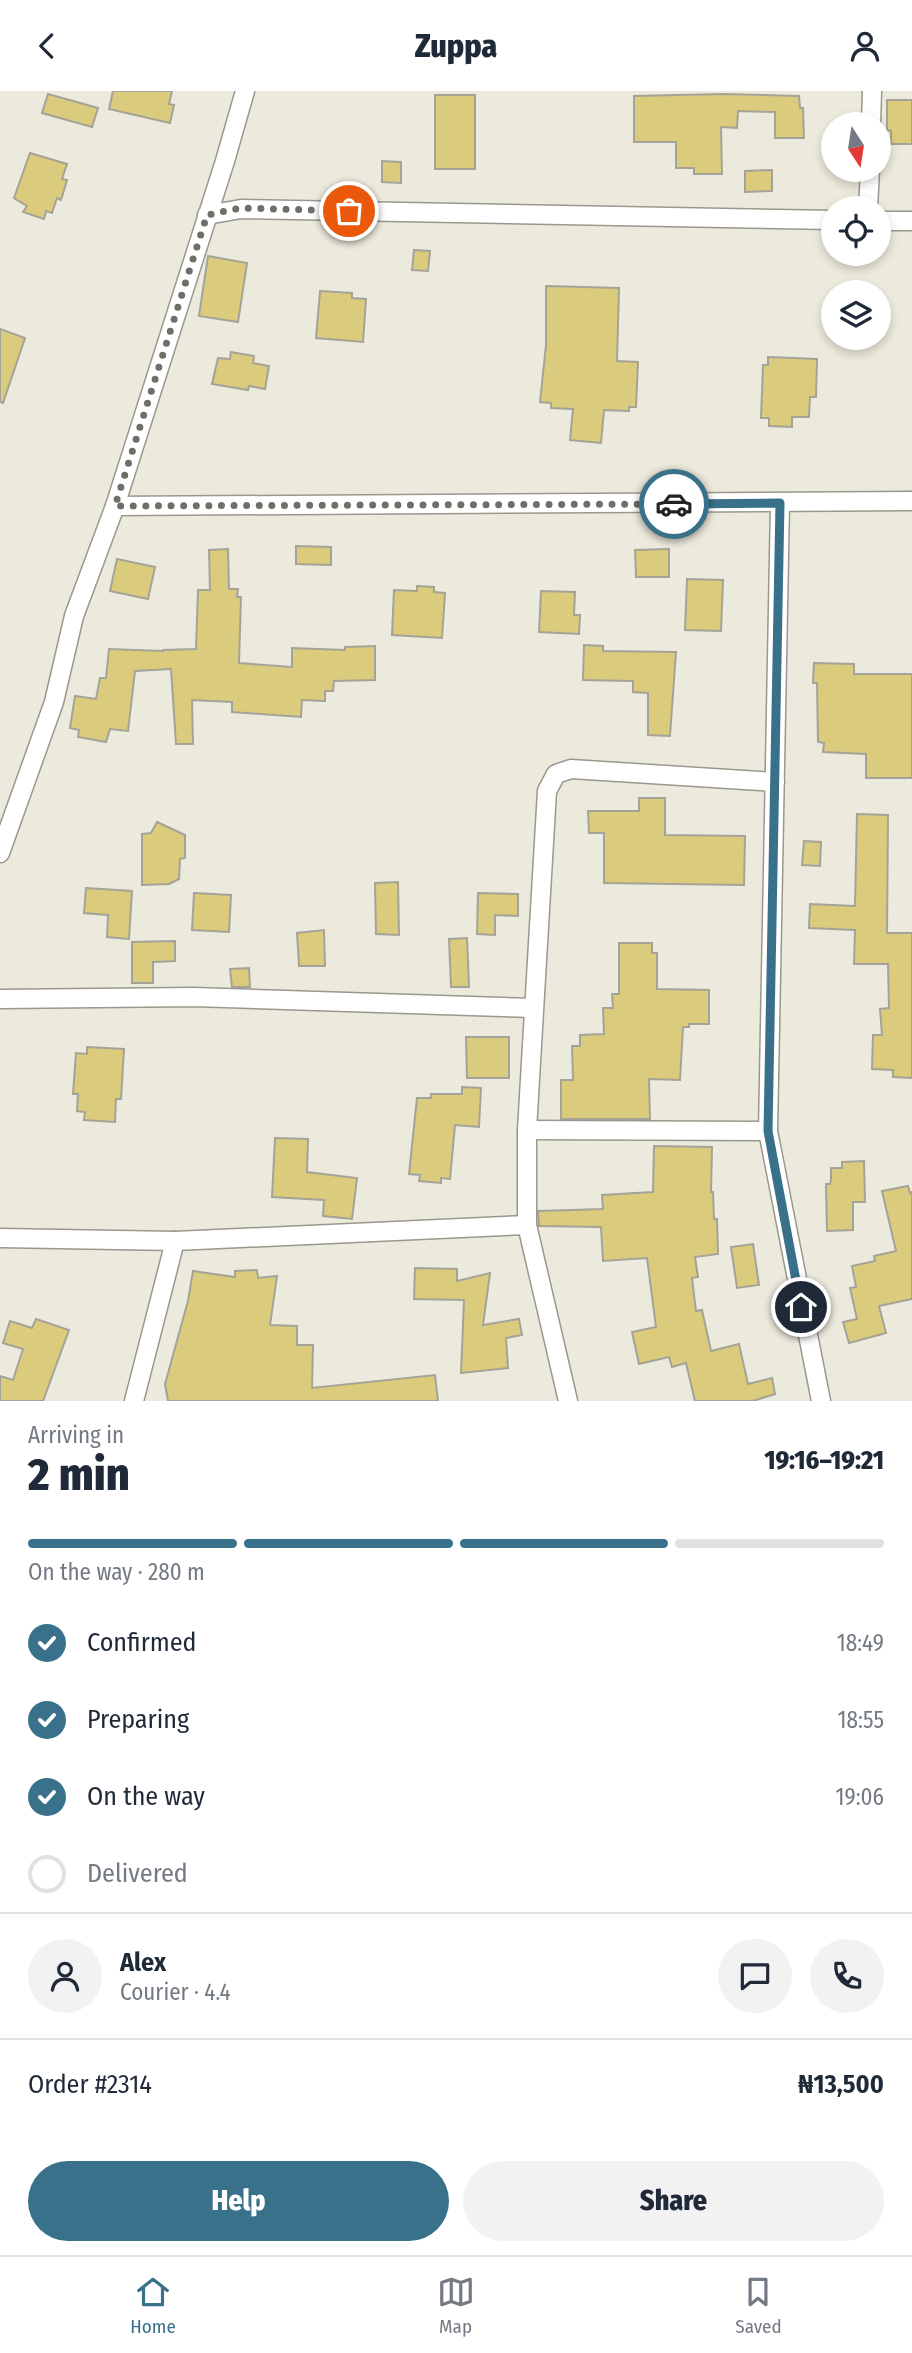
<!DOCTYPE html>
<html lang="en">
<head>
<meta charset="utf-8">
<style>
	body { margin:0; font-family:"Fira Sans Condensed",sans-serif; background:#f2f2f3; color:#1f2937; height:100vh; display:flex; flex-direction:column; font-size:26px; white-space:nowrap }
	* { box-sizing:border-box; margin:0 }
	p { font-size:23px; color:#747a83 }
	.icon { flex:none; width:38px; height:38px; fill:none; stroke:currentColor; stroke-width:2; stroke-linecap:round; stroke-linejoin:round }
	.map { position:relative; height:1310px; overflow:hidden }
	.drawer { display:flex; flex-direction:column; background:#fff; flex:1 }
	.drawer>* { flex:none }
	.needle { width:46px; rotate:168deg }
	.controls { position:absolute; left:821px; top:21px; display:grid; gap:14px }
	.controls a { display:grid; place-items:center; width:70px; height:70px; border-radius:50%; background:#fff; box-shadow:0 4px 10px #0003; font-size:35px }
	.pin { position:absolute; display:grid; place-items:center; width:60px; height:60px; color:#fff; margin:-30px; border:4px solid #fff; border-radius:50%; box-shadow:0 2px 7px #0007 }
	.courier { position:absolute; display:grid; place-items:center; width:70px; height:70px; margin:-35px; border:5px solid #39718b; border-radius:50%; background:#fff; color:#222; box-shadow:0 2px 9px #0007 }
	.head em { font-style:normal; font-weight:800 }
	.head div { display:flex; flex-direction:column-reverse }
	.head { display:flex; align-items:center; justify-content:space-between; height:119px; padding:0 28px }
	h1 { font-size:46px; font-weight:800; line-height:52px }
	.bar { display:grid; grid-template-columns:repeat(4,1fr); gap:10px 7px; align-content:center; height:84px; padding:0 28px }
	.bar i { height:9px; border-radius:5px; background:#e0e1e3 }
	.bar .selected { background:#39718b }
	.bar p { grid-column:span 4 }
	.line { display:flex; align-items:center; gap:18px; padding:0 28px; border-top:2px solid #e0e1e3 }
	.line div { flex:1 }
	.round { display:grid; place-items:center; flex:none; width:74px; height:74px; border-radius:37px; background:#f2f2f3 }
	ol { padding:0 28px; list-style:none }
	li { display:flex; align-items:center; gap:21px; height:77px }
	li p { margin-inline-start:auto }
	li .icon { padding:7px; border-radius:50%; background:#39718b; color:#fff; stroke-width:4 }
	li:last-child { color:#747a83 }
	li i { width:38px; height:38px; border:4px solid #e0e1e3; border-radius:50% }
	.action { display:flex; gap:14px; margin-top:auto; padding:14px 28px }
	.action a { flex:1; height:80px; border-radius:42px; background:#39718b; color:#fff; font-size:28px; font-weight:800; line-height:80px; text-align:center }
	.action a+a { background:#f2f2f3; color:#1f2937 }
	header { display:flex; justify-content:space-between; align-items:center; height:91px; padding:0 28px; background:#fff; font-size:32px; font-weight:800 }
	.tab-bar { display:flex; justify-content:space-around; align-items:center; height:98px; border-top:2px solid #e0e1e3; background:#fff; font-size:19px; color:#747a83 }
	.tab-bar a { display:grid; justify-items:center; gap:4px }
	.tab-bar .selected { color:#39718b }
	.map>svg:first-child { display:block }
	.building { fill:#dbcc7d; stroke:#a5a397; stroke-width:2 }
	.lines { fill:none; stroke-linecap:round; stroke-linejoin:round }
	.minor-casing { stroke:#9a988c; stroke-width:21 }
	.minor { stroke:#fff; stroke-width:18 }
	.done { stroke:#706f67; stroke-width:7; stroke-dasharray:0 12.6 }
	.route { stroke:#39718b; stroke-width:9 }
</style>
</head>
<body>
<header><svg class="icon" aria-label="back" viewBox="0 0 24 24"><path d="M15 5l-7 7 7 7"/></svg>Zuppa<svg class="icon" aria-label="person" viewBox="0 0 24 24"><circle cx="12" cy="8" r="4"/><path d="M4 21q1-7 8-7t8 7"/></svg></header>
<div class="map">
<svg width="912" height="1310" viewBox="0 0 912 1310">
	<rect width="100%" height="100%" fill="#eceadc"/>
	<g class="building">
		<polygon points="113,0 172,0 169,13 174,14 170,32 109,18"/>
		<polygon points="48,3 98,17 92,36 42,22"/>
		<polygon points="723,3 799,5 800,17 803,17 804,47 775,47 775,21 738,20 737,37 721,36 722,83 694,83 694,77 676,77 676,51 634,51 634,5"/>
		<rect x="435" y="4" width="40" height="74"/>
		<polygon points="887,9 912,9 912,53 891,53 891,40 887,39"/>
		<polygon points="30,62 67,73 62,88 67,89 61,109 57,107 52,122 46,120 44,128 23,121 27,115 14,107"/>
		<polygon points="382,70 401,71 401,92 382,91"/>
		<polygon points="772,79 772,100 745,101 745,80"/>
		<polygon points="414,159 430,160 428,180 412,179"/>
		<polygon points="208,165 247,172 238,231 199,225"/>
		<polygon points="546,195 619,197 617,270 638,271 636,316 629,316 629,320 604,319 601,352 570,349 573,318 551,317 551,312 540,311 546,254"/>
		<polygon points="320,200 352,202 352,207 366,208 363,251 316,247"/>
		<polygon points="0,238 25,247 3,312 0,311"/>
		<polygon points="231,261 254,265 253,272 269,275 265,298 249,295 248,299 212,293 218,267 230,268"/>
		<polygon points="768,266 817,268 816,306 810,306 809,326 792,326 792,336 769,335 769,327 761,327 763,274 768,274"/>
		<polygon points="296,455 331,456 331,474 296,473"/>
		<polygon points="228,458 229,498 238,498 237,506 241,506 239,572 292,576 292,557 345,559 345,556 375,555 375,589 334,590 333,600 325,600 325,610 302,609 301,626 232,621 232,611 192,609 193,653 176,653 171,578 135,580 128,640 110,638 106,651 78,646 79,639 70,637 75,605 96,608 100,587 106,587 109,558 163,560 163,559 196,558 198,499 210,499 209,459"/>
		<polygon points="669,458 669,486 636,486 635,459"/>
		<polygon points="117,468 155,476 148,508 110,500"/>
		<polygon points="687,488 723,489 721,540 685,539"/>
		<polygon points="417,495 434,496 434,501 445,502 442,547 392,544 394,499 417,500"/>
		<polygon points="541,500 575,501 574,524 580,524 579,543 539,541"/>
		<polygon points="584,554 603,555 603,560 676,561 670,645 648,644 648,602 633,601 633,590 583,589"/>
		<polygon points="814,572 854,573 854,583 912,583 912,687 866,687 866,663 823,661 824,652 818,651 817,592 813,592"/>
		<polygon points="639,707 665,707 665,744 745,745 744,794 604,792 604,742 589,742 588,720 639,720"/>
		<polygon points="857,723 888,724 887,842 912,842 912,987 893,986 893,979 872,978 873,944 882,944 880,918 889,917 888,873 854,873 855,839 809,837 810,813 855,815"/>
		<polygon points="157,731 185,744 185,767 180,768 179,788 169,793 142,794 142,743 151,742"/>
		<polygon points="804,750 821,751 820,775 802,774"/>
		<polygon points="398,791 399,844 376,843 375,792"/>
		<polygon points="86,797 132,800 129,848 107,846 108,824 84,822"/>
		<polygon points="194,802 231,804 229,841 192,839"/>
		<polygon points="478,802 518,803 518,825 495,824 495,844 477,843"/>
		<polygon points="324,839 325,875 299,875 297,842"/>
		<polygon points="467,847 469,896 451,896 449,848"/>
		<polygon points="175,850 175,870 153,871 153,892 132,892 132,851"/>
		<polygon points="619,852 652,852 652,862 657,862 657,898 709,899 709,933 689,933 689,936 683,936 680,989 649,988 650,1028 561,1028 561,989 573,989 572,955 580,955 580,944 604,943 603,917 613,917 612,903 619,903"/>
		<polygon points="249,877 250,896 232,896 230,878"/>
		<polygon points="466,946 509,946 509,987 467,987"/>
		<polygon points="87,956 124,958 121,1008 116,1008 115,1031 84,1029 85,1021 77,1020 78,1003 73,1003 76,962 87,963"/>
		<polygon points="462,996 481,997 479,1036 455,1034 450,1088 441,1087 441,1092 419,1090 420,1084 409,1083 417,1007 431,1007 431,1003 462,1003"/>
		<polygon points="275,1047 308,1048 307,1081 357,1087 352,1128 323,1125 324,1109 272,1106"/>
		<polygon points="654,1055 712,1056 711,1101 713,1101 714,1128 717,1128 718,1163 695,1166 698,1186 692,1187 696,1220 702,1219 711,1260 739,1253 748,1293 772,1287 775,1303 753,1310 695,1310 686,1272 672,1276 669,1266 639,1273 632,1241 656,1236 647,1167 603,1170 601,1136 539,1135 538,1120 603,1118 602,1104 653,1101"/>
		<polygon points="864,1070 865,1111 853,1111 853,1139 827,1140 826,1093 830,1093 831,1088 831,1077 842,1077 842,1071"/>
		<polygon points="908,1095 910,1102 912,1101 912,1208 879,1215 886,1242 849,1252 843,1231 857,1228 850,1197 856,1196 852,1175 875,1170 874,1165 896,1160 882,1100"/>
		<polygon points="753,1153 759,1194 737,1197 731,1156"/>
		<polygon points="415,1177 457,1178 457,1190 490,1182 483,1234 519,1228 522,1244 506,1247 508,1277 461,1282 464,1209 414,1208"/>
		<polygon points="257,1179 258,1187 277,1185 270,1234 297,1235 297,1254 313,1254 312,1297 435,1284 438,1310 168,1310 165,1293 188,1210 193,1180 235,1186 235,1180"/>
		<polygon points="36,1228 69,1239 43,1310 0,1310 0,1285 13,1289 23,1258 3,1252 10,1230 32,1237"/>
	</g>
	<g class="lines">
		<g class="minor-casing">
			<g id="minor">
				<polyline points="871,33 872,0"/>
				<polyline points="868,117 870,79"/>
				<polyline points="207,124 241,118 833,129"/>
				<polyline points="878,130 912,130"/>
				<polyline points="780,412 768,1040 821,1310"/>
				<polyline points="115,415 912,410"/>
				<polyline points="0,762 54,611 74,525 115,415 225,70 245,0"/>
				<polyline points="0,908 194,906 533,917"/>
				<polyline points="527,1039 768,1040"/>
				<polyline points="0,1147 175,1150 527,1134"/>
				<polyline points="134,1310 175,1150"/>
				<polyline points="568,1310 527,1134 527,1039 547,700 556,683 571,678 775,691"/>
			</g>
		</g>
		<use href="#minor" class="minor"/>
	</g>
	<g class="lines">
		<polyline class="done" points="349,120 241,117 207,124 115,415 674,413"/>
		<polyline class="route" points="674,413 780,412 768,1040 801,1216"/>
	</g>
</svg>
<div class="controls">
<a><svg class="needle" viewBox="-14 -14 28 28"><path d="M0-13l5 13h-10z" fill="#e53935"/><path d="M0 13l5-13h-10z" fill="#747a83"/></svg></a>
<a><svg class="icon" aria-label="locate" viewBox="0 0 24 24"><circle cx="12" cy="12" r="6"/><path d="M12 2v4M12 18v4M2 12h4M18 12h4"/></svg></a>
<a><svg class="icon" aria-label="layers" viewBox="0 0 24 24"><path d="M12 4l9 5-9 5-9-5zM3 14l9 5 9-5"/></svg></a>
</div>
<div class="pin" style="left:349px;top:120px;background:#ea580c"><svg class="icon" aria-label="bag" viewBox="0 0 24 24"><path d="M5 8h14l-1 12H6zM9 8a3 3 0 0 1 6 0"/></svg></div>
<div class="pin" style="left:801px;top:1216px;background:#1f2937"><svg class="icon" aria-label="home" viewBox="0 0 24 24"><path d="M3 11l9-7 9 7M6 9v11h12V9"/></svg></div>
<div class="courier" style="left:674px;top:413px"><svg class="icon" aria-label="car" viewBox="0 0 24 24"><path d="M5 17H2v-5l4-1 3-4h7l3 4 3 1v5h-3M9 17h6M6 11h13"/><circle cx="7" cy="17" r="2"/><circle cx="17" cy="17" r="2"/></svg></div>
</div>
<section class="drawer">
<div class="head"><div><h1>2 min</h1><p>Arriving in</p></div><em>19:16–19:21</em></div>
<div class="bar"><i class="selected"></i><i class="selected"></i><i class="selected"></i><i></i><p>On the way · 280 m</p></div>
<ol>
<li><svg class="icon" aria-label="check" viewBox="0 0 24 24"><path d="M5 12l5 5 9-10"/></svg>Confirmed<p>18:49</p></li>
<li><svg class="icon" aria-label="check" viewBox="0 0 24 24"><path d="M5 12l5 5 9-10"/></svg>Preparing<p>18:55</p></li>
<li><svg class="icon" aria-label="check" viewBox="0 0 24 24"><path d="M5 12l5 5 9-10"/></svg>On the way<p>19:06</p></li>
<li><i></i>Delivered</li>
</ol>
<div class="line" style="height:126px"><a class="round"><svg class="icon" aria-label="person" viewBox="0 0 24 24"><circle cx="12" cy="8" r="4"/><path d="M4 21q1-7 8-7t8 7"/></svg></a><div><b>Alex</b><p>Courier · 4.4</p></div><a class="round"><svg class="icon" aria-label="chat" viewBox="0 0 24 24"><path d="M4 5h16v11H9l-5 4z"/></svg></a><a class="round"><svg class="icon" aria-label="phone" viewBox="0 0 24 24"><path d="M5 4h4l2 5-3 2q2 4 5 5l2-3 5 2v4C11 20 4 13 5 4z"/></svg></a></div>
<div class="line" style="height:91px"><div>Order #2314</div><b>₦13,500</b></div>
<div class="action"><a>Help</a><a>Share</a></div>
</section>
<nav class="tab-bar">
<a class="selected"><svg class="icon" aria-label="home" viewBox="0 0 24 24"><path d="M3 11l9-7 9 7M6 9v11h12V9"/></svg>Home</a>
<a><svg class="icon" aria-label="map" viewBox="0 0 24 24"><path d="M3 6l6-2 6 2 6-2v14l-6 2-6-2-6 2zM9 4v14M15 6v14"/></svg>Map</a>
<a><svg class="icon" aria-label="saved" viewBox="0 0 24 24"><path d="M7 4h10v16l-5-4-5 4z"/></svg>Saved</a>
</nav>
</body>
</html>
